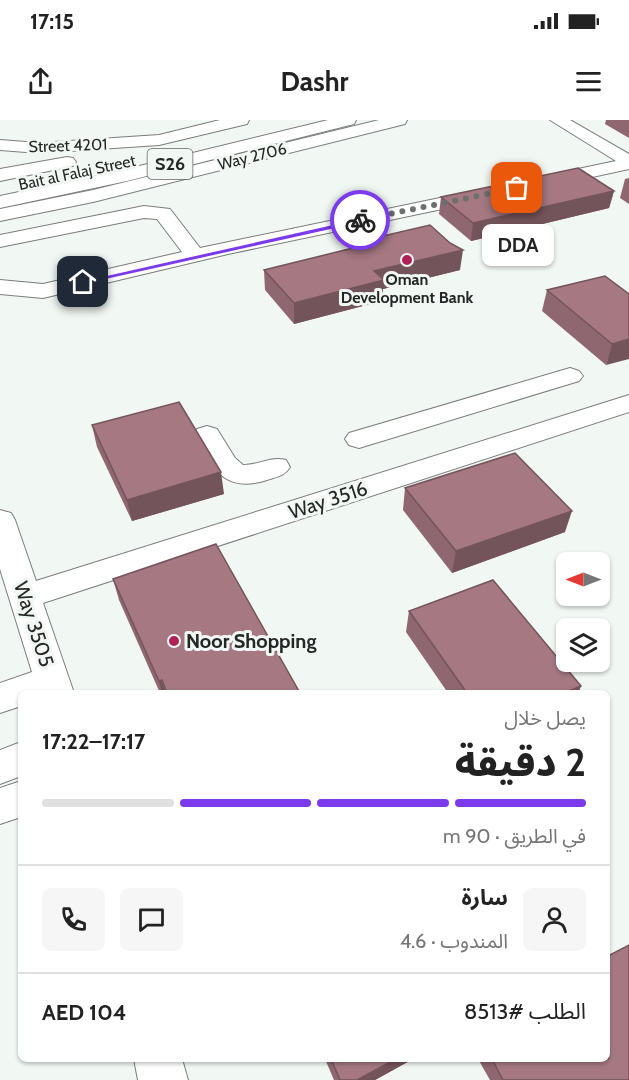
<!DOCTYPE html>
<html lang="ar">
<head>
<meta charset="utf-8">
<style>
	body { margin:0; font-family:Cabin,"Noto Sans Arabic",sans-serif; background:#f6f6f6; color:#222; direction:rtl; height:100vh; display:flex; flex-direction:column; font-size:22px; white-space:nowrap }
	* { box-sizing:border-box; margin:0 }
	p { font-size:20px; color:#767676 }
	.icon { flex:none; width:33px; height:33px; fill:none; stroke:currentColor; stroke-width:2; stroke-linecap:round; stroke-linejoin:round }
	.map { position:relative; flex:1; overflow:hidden; direction:ltr }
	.drawer { position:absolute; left:18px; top:570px; width:592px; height:372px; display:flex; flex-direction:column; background:#fff; border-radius:9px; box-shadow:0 2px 4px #0004; direction:rtl }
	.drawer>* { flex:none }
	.needle { width:39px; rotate:270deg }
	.tools { position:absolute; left:556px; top:432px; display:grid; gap:12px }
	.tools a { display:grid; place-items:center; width:54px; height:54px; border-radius:9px; background:#fff; box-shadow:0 2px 4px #0004; font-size:30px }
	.pin { position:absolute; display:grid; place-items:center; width:51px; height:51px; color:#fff; margin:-26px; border-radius:12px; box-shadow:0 3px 9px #0006 }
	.courier { position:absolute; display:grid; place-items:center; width:60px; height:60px; margin:-30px; border:4px solid #7c3aed; border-radius:50%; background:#fff; color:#222; box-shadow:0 2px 8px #0007 }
	.bubble { position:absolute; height:42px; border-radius:9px; background:#fff; box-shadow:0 2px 4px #0004; font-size:20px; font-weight:800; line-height:42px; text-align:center; direction:rtl }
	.headline em { font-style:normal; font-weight:800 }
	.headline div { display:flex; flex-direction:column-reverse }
	.headline { display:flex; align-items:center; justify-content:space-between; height:102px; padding:0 24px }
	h1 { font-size:39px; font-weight:800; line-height:45px }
	.bar { display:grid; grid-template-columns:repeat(4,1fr); gap:9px 6px; align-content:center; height:72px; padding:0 24px }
	.bar i { height:8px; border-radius:4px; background:#e0e0e0 }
	.bar .current { background:#7c3aed }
	.bar p { grid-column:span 4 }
	.line { display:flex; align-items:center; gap:15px; padding:0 24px; border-top:2px solid #e0e0e0 }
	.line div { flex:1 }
	.round { display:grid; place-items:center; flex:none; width:63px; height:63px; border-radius:9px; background:#f6f6f6 }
	.status { display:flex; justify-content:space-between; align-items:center; height:42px; padding:0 30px; background:#fff; direction:ltr }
	.status svg { height:16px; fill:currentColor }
	header { display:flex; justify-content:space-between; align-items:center; height:78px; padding:0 24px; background:#fff; font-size:27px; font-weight:800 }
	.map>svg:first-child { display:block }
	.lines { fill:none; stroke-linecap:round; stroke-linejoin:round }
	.minor-casing { stroke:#797e7b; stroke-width:2 }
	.major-casing { stroke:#797e7b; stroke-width:2 }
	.minor { fill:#fff; fill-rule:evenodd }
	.major { fill:#fff; fill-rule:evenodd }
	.wall { fill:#8e6770 }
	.shaded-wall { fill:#74545b }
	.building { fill:#a57882; stroke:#74545b; stroke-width:1.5 }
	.route { fill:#7c3aed }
	.done { stroke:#6c706e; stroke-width:6; stroke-dasharray:0 10.8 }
	.poi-dot { fill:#b02158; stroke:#f1f7f3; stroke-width:2 }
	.labels { text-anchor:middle; stroke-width:6; stroke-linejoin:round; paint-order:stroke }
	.far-street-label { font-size:16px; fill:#252726; stroke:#f1f7f3 }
	.far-poi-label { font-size:16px; font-weight:bold; fill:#252726; stroke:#f1f7f3 }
	.shield { fill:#f1f7f3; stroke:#626564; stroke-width:1.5 }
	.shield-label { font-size:18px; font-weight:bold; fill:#252726 }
	.street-label { font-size:20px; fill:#252726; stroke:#f1f7f3 }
	.poi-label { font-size:20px; font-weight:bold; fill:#252726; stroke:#f1f7f3; text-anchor:start }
</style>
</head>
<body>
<div class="status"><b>17:15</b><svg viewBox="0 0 49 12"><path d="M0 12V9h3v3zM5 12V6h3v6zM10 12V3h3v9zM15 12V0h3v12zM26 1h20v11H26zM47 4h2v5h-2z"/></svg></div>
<header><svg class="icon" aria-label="menu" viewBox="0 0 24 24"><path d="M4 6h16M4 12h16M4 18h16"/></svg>Dashr<svg class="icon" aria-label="share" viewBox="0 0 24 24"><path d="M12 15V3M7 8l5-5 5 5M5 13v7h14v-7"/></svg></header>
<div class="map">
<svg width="629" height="960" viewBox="0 0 629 960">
	<rect width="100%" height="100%" fill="#f1f7f3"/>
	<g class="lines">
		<g class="minor-casing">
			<g id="minor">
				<polygon points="220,0 249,0 247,4 159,25 39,33 0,30 0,20 39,23 159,15"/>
				<polygon points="379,0 407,0 405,4 93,82 0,101 0,89 93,70"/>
				<polygon points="550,0 570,0 629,34 629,49 542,68 535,66 533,62 535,58 616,41"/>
				<polygon points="67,37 73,38 76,42 73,46 0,61 0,49"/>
				<polygon points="483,69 490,71 493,75 490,79 228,134 43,178 0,174 0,160 43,164 182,132 157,99 144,98 0,127 0,115 144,86 170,89 200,128"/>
				<polygon points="570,248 579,251 583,256 579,261 359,328 349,325 345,319 349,313"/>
				<polygon points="629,275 629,292 43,483 74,573 21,573 21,586 0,593 0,563 32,552 0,449 0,390 11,393 15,400 36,461"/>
				<path d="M207,306L217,309L235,338L243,345C259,345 271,336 286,340L290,347C285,356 276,357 267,360C223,374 213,347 193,315L197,309Z"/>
				<polygon points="21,622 21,656 0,664 0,630"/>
				<polygon points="21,661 21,697 0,704 0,668"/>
				<polygon points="134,939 182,939 188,960 138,960"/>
			</g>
		</g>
		<g class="major-casing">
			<polygon id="major" points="328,0 356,0 354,4 127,61 0,88 0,76 127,49"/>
		</g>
		<use href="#minor" class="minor"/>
		<use href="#major" class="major"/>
	</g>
	<g class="wall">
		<polygon points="606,0 629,0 629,18 605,4"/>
		<polygon points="629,58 629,84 620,78 625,59"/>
		<polygon points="614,71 609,88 471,121 439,94 441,77"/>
		<polygon points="353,123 460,150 383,169 382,181 294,204 265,170 264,150 353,128"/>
		<polygon points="547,170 629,174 606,245 542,191"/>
		<polygon points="92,305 224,374 132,401 97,327"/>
		<polygon points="405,368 565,412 452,453 403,390"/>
		<polygon points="113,459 300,573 160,573 119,480"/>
		<polygon points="409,491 581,566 578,573 448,573 406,512"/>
		<polygon points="325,939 413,939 375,960 334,960"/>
		<polygon points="478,939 608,939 629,960 490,960"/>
	</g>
	<g class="shaded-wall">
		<polygon points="614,71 609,88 471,121 473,103"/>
		<polygon points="463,130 460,150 383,169 382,181 294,204 294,183 374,151"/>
		<polygon points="629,219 629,239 606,245 612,224"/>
		<polygon points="221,352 224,374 132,401 127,380"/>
		<polygon points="572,391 565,412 452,453 456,431"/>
		<polygon points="162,560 165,573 162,573 159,561"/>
		<polygon points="581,566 578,573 564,573"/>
		<polygon points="396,939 413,939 375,960 357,960"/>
	</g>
	<g class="building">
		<polygon points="578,48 614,71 473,103 441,77"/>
		<polygon points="430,105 450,123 463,130 374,151 384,160 294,183 264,150 357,127 353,123"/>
		<polygon points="605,156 629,174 629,219 612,224 547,170"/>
		<polygon points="179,282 221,352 127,380 92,305"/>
		<polygon points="515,333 572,391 456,431 405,368"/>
		<polygon points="216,424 300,573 167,573 162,560 159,561 113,459"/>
		<polygon points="493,460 581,566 564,573 467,573 409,491"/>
		<polygon points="629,825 629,960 503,960 492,939 608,939 608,836"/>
		<polygon points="331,939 396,939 357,960 340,960"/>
	</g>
	<polygon class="route" points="360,99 362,102 83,164 80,162"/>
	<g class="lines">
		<polyline class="done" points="360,100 517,68"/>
	</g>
	<g class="poi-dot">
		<circle cx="407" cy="140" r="6"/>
		<circle cx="174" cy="521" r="6"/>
	</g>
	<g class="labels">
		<g class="far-street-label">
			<text transform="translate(68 25) rotate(-2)" y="6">Street 4201</text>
			<text transform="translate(252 36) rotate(-14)" y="6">Way 2706</text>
			<text transform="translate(77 52) rotate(-12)" y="6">Bait al Falaj Street</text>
		</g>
		<g class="far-poi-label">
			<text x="407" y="165">Oman<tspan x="407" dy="18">Development Bank</tspan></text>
		</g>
		<rect class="shield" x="147.5" y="29" width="45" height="30" rx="4.5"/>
		<g class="shield-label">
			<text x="170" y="50">S26</text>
		</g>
		<g class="street-label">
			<text transform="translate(328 380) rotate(-18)" y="7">Way 3516</text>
			<text transform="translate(34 504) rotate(72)" y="7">Way 3505</text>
		</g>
		<g class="poi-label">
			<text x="186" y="528">Noor Shopping</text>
		</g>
	</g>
</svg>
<div class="tools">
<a><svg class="needle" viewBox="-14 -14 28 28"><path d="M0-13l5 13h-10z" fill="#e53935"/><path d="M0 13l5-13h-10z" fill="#767676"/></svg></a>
<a><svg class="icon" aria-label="layers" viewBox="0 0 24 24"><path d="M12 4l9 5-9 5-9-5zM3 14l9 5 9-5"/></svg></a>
</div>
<div class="pin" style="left:517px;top:68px;background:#ea580c"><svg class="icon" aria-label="bag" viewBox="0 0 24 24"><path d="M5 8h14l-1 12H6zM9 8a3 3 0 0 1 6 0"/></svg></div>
<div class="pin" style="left:83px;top:162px;background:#1f2937"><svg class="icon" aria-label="home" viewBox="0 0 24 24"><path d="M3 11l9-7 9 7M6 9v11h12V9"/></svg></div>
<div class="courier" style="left:360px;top:100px"><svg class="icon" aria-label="bike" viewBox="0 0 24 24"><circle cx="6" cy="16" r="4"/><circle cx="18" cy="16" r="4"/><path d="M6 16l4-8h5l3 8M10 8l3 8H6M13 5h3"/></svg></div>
<div class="bubble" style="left:482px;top:104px;width:72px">DDA</div>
<section class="drawer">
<div class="headline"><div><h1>2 دقيقة</h1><p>يصل خلال</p></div><em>17:17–17:22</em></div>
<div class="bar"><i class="current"></i><i class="current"></i><i class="current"></i><i></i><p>في الطريق · 90 m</p></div>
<div class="line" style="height:108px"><a class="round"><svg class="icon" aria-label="person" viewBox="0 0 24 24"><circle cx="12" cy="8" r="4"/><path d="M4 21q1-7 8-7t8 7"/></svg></a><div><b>سارة</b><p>المندوب · 4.6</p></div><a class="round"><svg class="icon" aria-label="chat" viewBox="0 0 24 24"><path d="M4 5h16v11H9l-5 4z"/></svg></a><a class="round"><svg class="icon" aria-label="phone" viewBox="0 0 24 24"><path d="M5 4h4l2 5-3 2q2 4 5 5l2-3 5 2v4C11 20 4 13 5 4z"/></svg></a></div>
<div class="line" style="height:78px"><div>الطلب #8513</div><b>AED 104</b></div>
</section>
</div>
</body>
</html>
